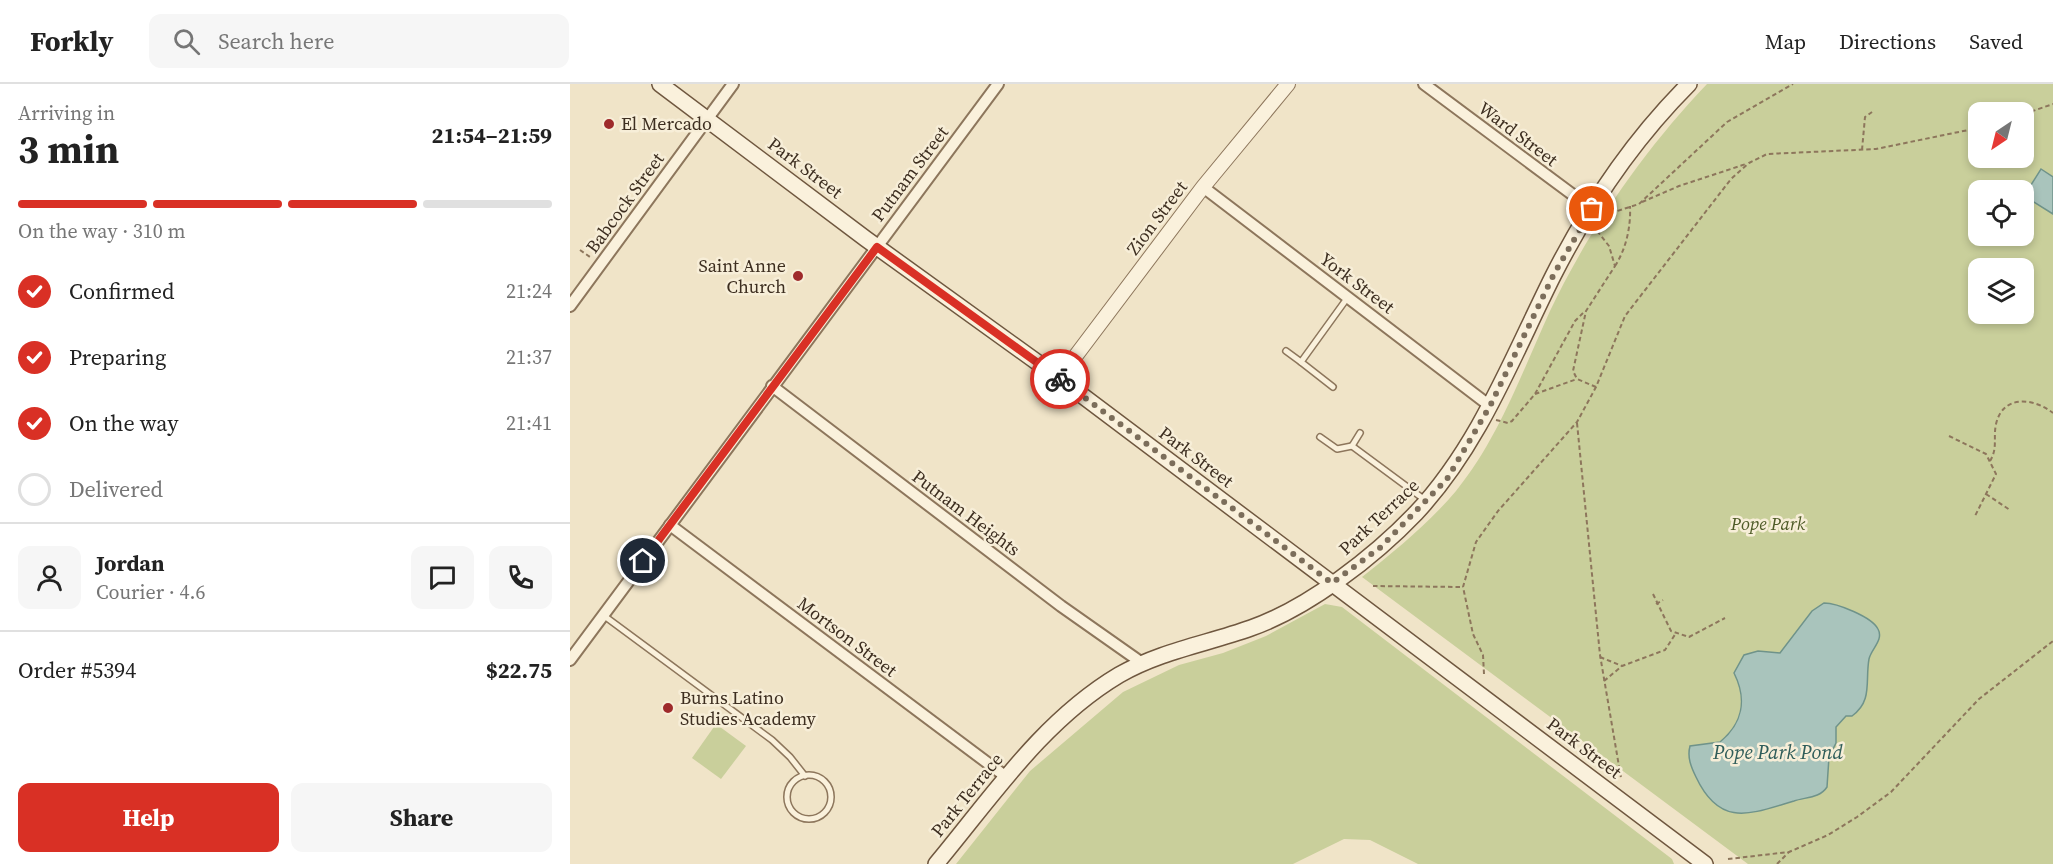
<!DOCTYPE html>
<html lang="en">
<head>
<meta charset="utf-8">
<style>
	body { margin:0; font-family:"Source Serif 4",serif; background:#f6f6f6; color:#222; height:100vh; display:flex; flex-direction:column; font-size:22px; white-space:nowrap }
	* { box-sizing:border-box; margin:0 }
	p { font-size:20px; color:#767676 }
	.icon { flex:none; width:33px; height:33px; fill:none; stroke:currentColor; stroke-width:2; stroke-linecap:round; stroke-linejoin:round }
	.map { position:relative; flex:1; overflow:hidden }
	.details { display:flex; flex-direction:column; background:#fff; width:570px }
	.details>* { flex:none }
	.needle { width:39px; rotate:215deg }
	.controls { position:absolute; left:1398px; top:18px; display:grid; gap:12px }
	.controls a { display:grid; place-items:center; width:66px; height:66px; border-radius:12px; background:#fff; box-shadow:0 3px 9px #0003; font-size:30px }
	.pin { position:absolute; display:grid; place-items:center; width:51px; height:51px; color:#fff; margin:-26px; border:3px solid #fff; border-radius:50%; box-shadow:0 2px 6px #0007 }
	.courier { position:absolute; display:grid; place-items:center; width:60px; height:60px; margin:-30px; border:4px solid #d93025; border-radius:50%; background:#fff; color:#222; box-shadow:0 2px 8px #0007 }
	.headline em { font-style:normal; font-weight:700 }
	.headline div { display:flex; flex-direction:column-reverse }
	.headline { display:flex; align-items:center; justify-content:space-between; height:102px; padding:0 18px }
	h1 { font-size:39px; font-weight:700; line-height:45px }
	.bar { display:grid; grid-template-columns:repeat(4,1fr); gap:9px 6px; align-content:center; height:72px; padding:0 18px }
	.bar i { height:8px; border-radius:4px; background:#e0e0e0 }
	.bar .active { background:#d93025 }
	.bar p { grid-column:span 4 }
	.line { display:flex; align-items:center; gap:15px; padding:0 18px; border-top:2px solid #e0e0e0 }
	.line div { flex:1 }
	.round { display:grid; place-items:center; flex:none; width:63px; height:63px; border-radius:12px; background:#f6f6f6 }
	ol { padding:0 18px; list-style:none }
	li { display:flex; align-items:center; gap:18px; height:66px }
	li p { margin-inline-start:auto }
	li .icon { padding:6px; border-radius:50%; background:#d93025; color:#fff; stroke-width:4 }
	li:last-child { color:#767676 }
	li i { width:33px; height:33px; border:3px solid #e0e0e0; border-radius:50% }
	.cta { display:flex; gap:12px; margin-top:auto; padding:12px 18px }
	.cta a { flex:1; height:69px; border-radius:12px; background:#d93025; color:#fff; font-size:24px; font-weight:700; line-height:69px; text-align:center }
	.cta a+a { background:#f6f6f6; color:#222 }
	header { display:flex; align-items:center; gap:36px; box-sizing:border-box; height:84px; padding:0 30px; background:#fff; border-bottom:2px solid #e0e0e0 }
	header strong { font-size:28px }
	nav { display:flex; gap:33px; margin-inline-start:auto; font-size:21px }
	.search { width:420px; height:54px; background:#f6f6f6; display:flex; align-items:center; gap:15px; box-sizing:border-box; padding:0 21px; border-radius:12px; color:#767676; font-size:22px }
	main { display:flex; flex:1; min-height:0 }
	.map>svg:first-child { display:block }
	.green { fill:#c9cf9b; fill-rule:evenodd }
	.water { fill:#a9c4bc; stroke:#6f938a; stroke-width:1.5 }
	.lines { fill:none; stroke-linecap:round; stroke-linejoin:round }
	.service-casing { stroke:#8d765c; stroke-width:8 }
	.minor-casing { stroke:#8d765c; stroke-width:14 }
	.tertiary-casing { stroke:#8d765c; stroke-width:16 }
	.secondary-casing { stroke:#6f573f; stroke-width:18 }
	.path { stroke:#8d765c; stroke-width:2; stroke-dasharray:4.5 3; stroke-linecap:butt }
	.service { stroke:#faf1dc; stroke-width:5 }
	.minor { stroke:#faf1dc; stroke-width:10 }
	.tertiary { stroke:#faf1dc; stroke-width:14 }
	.secondary { stroke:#faf1dc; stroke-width:15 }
	.done { stroke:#7c6e5b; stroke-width:6; stroke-dasharray:0 10.8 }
	.route { stroke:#d93025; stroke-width:8 }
	.poi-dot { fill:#9e2a2b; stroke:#f7eed8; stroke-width:2 }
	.labels { text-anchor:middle; stroke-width:5; stroke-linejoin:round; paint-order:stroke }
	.poi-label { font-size:18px; fill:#3d2e20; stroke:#f7eed8; text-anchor:start }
	.street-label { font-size:18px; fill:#3d2e20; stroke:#f7eed8 }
	.park-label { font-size:18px; font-style:italic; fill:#4d5a26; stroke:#f7eed8 }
	.water-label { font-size:20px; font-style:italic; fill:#2f5d5a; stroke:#f7eed8 }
</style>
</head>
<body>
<header>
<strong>Forkly</strong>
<div class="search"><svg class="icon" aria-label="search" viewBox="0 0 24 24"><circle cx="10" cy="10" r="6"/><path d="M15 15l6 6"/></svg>Search here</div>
<nav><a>Map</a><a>Directions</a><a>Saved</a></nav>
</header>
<main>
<section class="details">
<div class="headline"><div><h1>3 min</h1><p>Arriving in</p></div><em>21:54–21:59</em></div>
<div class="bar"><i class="active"></i><i class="active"></i><i class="active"></i><i></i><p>On the way · 310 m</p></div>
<ol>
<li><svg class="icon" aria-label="check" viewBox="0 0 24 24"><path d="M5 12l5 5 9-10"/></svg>Confirmed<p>21:24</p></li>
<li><svg class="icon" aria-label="check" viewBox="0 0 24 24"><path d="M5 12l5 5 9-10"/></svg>Preparing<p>21:37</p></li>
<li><svg class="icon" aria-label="check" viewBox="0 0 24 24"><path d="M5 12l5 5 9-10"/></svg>On the way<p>21:41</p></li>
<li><i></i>Delivered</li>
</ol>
<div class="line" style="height:108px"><a class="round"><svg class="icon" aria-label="person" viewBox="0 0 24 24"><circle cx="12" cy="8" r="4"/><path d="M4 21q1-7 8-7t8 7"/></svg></a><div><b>Jordan</b><p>Courier · 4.6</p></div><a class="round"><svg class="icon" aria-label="chat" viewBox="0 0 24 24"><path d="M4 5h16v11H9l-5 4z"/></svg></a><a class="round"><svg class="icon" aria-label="phone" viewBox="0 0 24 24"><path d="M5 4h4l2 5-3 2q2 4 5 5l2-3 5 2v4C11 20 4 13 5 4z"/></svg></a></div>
<div class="line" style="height:78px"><div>Order #5394</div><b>$22.75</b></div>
<div class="cta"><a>Help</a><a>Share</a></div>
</section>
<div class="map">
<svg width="1483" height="780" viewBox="0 0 1483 780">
	<rect width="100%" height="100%" fill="#f0e4c8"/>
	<g class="green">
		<path d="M1137,0H1483V780H1178L792,493C826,466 858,440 886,407C929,354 952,288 980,227C1019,145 1075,65 1137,0ZM1408,28H1454V74H1408ZM1408,106H1454V152H1408ZM1408,184H1454V230H1408Z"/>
		<polygon points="755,520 772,523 1102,775 1104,780 848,780 800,756 774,755 723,780 386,780 460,687 553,608 609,581 653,569 696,552"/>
		<polygon points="146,640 176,662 151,695 122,674"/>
	</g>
	<g class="water">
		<polygon points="1471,85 1483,93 1483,130 1454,112"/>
		<path d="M1254,519C1267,519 1302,533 1308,545C1314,556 1301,565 1299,575C1295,597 1303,617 1282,632H1276L1266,643V659L1259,673L1257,703C1250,714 1236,713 1224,717C1180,730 1150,744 1126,693C1121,683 1117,673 1120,662L1150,658C1173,639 1177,615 1164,589L1174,571L1188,567L1210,569L1242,527Z"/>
	</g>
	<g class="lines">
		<g class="service-casing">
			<g id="service">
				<polyline points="716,267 731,278"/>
				<polyline points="763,303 731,278 778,213"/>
				<polyline points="750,353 767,365 782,362 855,416"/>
				<polyline points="782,362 790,349"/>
				<polyline points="33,531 202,656 220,673 235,692"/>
				<circle cx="239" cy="713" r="22"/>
			</g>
		</g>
		<g class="minor-casing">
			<g id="minor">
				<polyline points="854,0 1022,125"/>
				<polyline points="633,103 920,322"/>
				<polyline points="0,222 163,0"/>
				<polyline points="202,302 491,522 572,579"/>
				<polyline points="100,441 435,692"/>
				<polyline points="0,576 428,0"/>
			</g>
		</g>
		<g class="tertiary-casing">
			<polyline id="tertiary" points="489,294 633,103 718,0"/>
		</g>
		<g class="secondary-casing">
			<g id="secondary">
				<polyline points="90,0 296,155 489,294 1135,780"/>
				<path d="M366,780C422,713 472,637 549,591C591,567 636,560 681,544C738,524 804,473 846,429C909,362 942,274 983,192C1018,123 1064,55 1119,0"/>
			</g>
		</g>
		<g class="path">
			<polyline points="1454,30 1483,20"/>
			<polyline points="1292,66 1295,33 1302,28"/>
			<polyline points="1072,118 1109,102 1176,80"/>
			<polyline points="1028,148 1041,129 1069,120 1157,38 1223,0"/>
			<polyline points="10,166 20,173"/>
			<path d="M1045,182C1056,165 1061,143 1060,122"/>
			<polyline points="1026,303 1007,295 1003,287 1016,227 1045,182 1039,162 1028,148"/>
			<polyline points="965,310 1007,295"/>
			<polyline points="926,336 938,339 942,337 965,310 1005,237 1013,229"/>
			<polyline points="1007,339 1030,571 1051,694"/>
			<polyline points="1379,352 1416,370 1426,390 1405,432"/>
			<path d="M1420,377C1428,364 1423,354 1426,340C1433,310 1464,314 1483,329"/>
			<polyline points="1416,410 1440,426"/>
			<polyline points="803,502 893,503"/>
			<polyline points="1083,510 1101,547 1119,553 1155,534"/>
			<polyline points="1086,520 1093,516"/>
			<polyline points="1030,573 1052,582"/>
			<polyline points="914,590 913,571 903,550 893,503 906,458 928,427 1007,338 1026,303 1055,232 1161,95 1179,79 1197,70 1306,65 1408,44"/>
			<polyline points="1034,597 1052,582 1095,566 1106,549"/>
			<polyline points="1158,775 1219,768 1258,751 1287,733 1321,708 1409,615 1483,557"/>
			<polyline points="1207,780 1219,768"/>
		</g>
		<use href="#service" class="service"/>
		<use href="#minor" class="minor"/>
		<use href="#tertiary" class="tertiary"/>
		<use href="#secondary" class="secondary"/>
	</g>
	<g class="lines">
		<polyline class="done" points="490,295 762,499 811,463 877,395 920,322 984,190 1022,125"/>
		<polyline class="route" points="73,477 307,163 490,295"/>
	</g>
	<g class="poi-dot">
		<circle cx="39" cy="40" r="6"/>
		<circle cx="228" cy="192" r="6"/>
		<circle cx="98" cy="624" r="6"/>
	</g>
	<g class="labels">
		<g class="poi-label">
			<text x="51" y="46">El Mercado</text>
			<text x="216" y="188" text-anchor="end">Saint Anne<tspan x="216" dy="21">Church</tspan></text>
			<text x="110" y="620">Burns Latino<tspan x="110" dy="21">Studies Academy</tspan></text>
		</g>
		<g class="street-label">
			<text transform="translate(948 50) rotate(37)" y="6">Ward Street</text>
			<text transform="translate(235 84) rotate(37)" y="6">Park Street</text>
			<text transform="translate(340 90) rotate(-53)" y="6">Putnam Street</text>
			<text transform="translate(55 119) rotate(-54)" y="6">Babcock Street</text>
			<text transform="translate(587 134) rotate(-53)" y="6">Zion Street</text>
			<text transform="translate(787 199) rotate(37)" y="6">York Street</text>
			<text transform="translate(626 373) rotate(37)" y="6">Park Street</text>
			<text transform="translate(396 429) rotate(37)" y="6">Putnam Heights</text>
			<text transform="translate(809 433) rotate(-43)" y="6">Park Terrace</text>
			<text transform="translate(277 553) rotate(37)" y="6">Mortson Street</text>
			<text transform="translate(1014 664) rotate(37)" y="6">Park Street</text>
			<text transform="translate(397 711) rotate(-51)" y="6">Park Terrace</text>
		</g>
		<g class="park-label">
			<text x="1198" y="446">Pope Park</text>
		</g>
		<g class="water-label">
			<text x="1208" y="675">Pope Park Pond</text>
		</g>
	</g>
</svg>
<div class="controls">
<a><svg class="needle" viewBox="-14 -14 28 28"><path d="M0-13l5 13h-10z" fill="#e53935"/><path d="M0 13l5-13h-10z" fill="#767676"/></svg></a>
<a><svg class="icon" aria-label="locate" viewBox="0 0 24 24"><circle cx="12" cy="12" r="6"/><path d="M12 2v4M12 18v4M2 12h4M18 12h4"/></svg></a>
<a><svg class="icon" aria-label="layers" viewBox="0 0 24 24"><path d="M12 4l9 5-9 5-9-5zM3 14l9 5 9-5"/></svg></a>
</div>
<div class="pin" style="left:1022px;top:125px;background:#ea580c"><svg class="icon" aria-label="bag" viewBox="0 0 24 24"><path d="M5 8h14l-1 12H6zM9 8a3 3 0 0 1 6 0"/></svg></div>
<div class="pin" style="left:73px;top:477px;background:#1f2937"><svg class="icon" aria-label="home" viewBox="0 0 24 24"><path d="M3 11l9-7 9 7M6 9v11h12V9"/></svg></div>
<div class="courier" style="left:490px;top:295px"><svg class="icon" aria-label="bike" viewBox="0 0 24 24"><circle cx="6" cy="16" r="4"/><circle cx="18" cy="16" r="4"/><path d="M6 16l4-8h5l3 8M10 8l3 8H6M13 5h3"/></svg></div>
</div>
</main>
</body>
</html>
